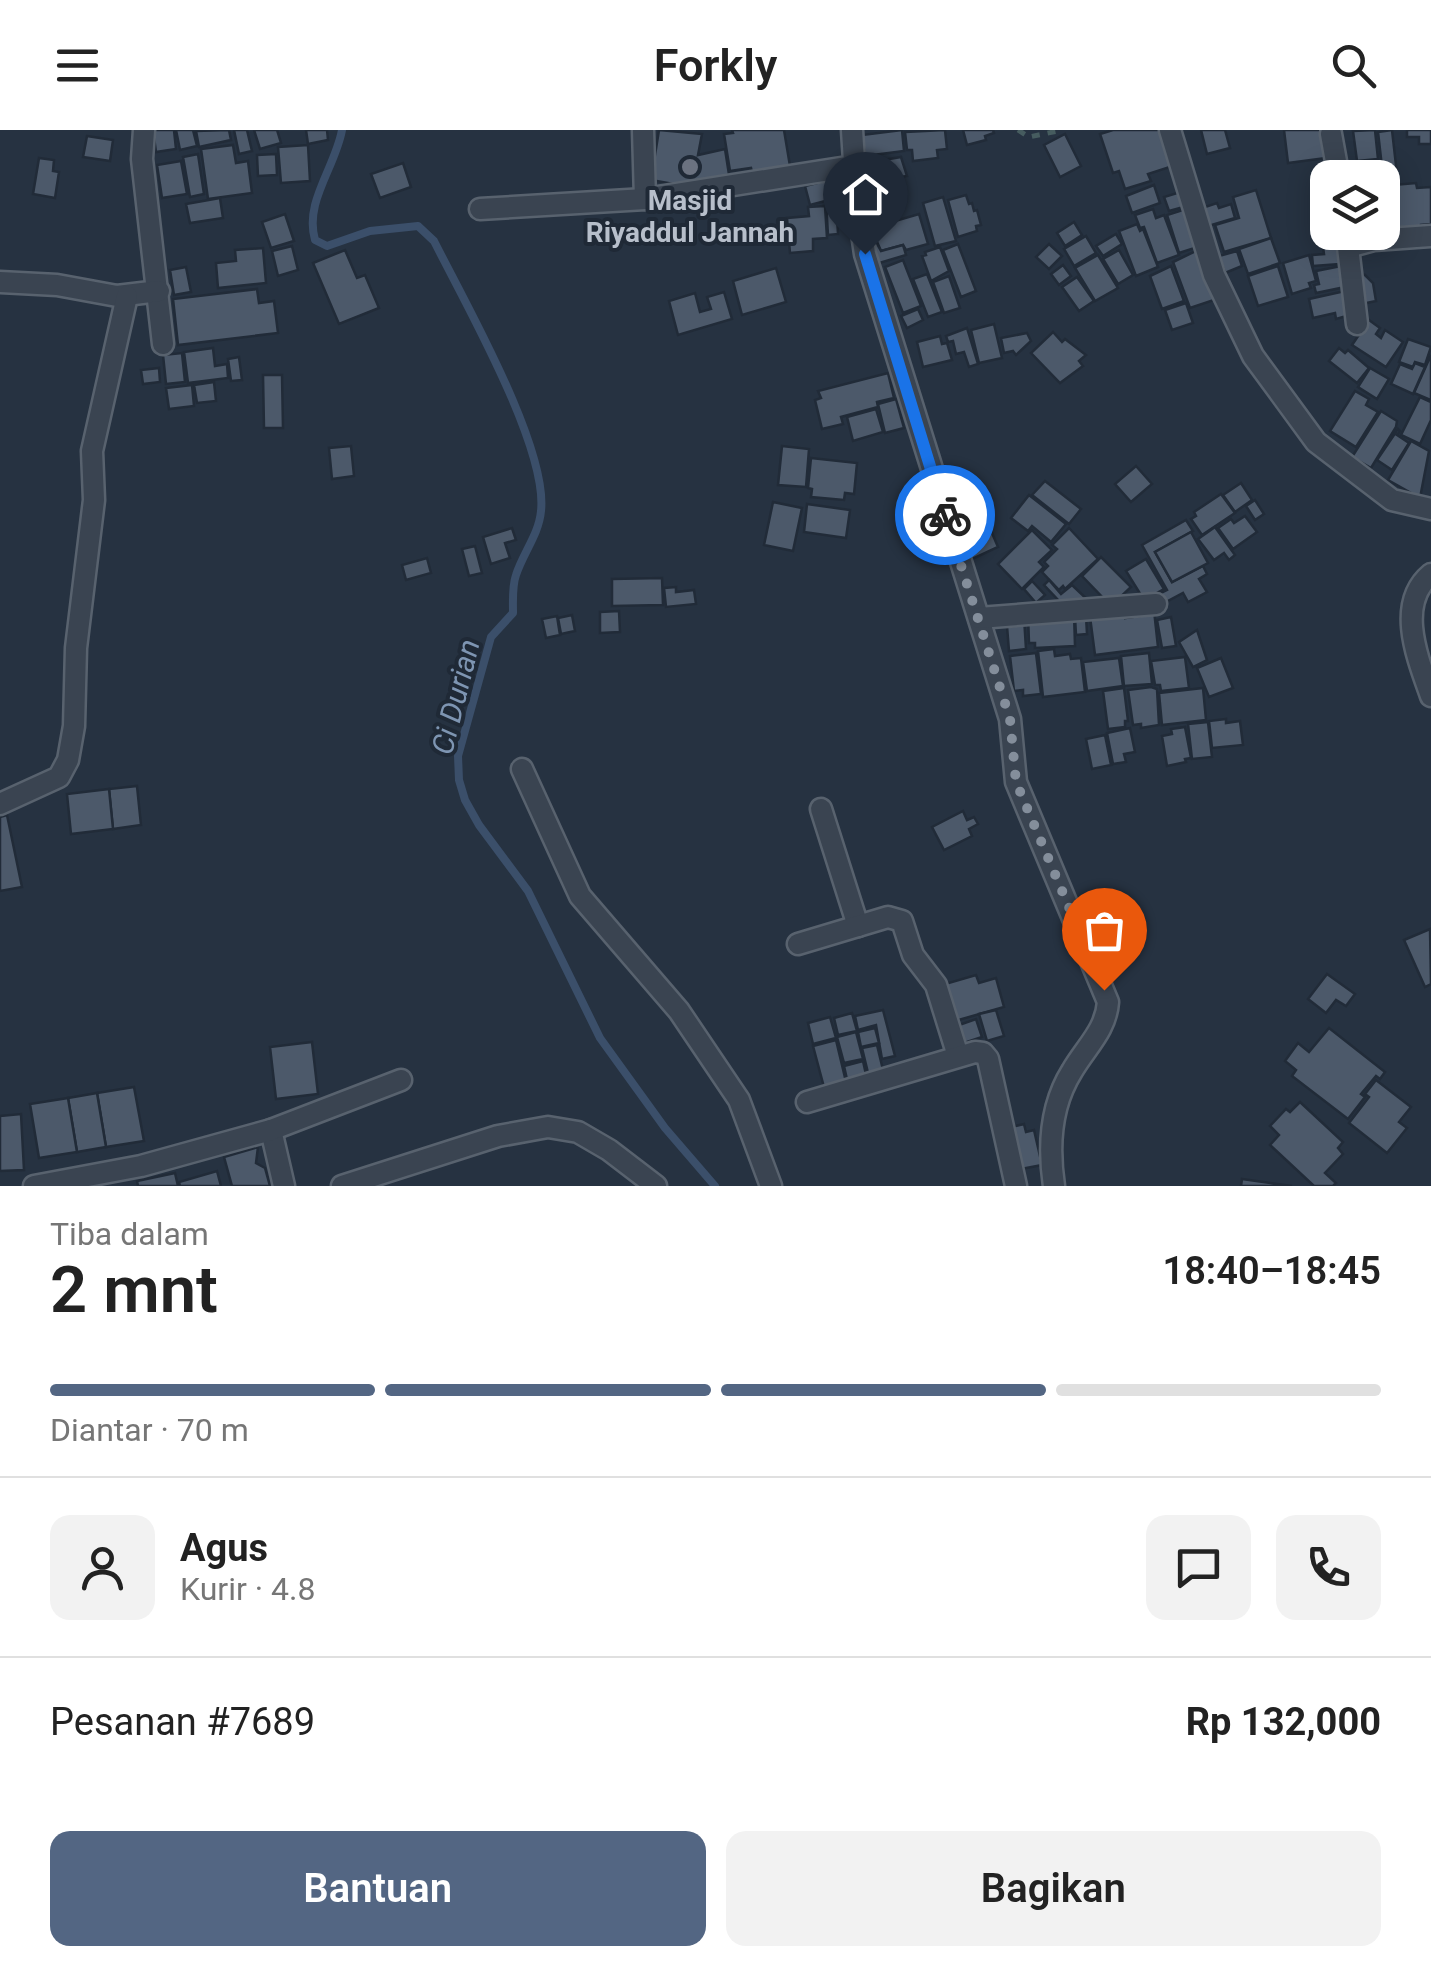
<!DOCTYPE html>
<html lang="id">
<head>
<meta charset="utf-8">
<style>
	body { margin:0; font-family:Roboto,sans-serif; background:#f2f2f2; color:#222; height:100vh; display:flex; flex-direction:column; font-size:38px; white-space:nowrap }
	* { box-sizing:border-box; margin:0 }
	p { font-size:32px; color:#767676 }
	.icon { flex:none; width:55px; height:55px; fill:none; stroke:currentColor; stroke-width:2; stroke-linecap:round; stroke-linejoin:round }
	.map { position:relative; height:1056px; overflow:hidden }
	.drawer { display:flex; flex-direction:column; background:#fff; flex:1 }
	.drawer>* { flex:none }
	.buttons { position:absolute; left:1310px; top:30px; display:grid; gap:20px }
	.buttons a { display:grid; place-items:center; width:90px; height:90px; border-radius:20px; background:#fff; box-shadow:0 5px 25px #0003; font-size:50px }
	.pin { position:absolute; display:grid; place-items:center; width:85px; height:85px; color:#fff; margin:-102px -42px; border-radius:50% 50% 50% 0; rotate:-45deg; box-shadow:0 0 10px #0007 }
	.pin .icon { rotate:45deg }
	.courier { position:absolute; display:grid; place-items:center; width:100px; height:100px; margin:-50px; border:8px solid #1a73e8; border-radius:50%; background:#fff; color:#222; box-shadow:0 2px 12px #0007 }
	.head em { font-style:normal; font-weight:600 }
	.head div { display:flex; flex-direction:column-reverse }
	.head { display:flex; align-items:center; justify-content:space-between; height:170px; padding:0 50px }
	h1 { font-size:65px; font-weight:600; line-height:75px }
	.bar { display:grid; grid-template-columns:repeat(4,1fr); gap:15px 10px; align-content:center; height:120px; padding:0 50px }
	.bar i { height:12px; border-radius:8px; background:#e0e0e0 }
	.bar .selected { background:#536683 }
	.bar p { grid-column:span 4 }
	.line { display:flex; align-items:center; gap:25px; padding:0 50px; border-top:2px solid #e0e0e0 }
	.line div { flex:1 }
	.round { display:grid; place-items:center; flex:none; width:105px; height:105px; border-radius:20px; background:#f2f2f2 }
	.cta { display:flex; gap:20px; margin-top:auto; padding:20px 50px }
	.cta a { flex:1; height:115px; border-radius:20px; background:#536683; color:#fff; font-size:40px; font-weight:600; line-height:115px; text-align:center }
	.cta a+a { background:#f2f2f2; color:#222 }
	header { display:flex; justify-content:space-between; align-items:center; height:130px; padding:0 50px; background:#fff; font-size:45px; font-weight:600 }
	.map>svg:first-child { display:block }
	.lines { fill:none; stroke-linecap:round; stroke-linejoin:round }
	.stream { stroke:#3b4f6a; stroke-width:8 }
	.building { fill:#4c596a; stroke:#212b38; stroke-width:2.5 }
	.minor-casing { stroke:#58626e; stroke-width:25 }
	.path { stroke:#465c5f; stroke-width:5; stroke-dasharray:8 8; stroke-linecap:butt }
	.minor { stroke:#3a4451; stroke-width:20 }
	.done { stroke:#848e9b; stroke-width:10; stroke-dasharray:0 18 }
	.route { stroke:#1a73e8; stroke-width:12 }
	.worship-dot { fill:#6b7280; stroke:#1f2936; stroke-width:4 }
	.labels { text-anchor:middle; stroke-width:8; stroke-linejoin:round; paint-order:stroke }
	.poi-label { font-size:28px; font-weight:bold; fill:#b7bfcb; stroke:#1f2936 }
	.water-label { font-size:30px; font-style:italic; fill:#7e95b2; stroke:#1f2936 }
</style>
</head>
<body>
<header><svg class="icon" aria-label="menu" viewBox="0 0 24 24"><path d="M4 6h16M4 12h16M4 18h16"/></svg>Forkly<svg class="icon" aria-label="search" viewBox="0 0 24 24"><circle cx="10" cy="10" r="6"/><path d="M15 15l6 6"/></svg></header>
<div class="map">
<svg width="1431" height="1056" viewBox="0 0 1431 1056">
	<rect width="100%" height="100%" fill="#263241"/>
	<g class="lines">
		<path class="stream" d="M342,0C335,38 304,72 315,110L327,116L370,101L418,96L434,111C464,171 548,317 541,381C539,404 523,423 516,445C512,456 513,471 513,483L491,507L458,626L459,650L465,670L479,695L528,761L600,908L665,998L715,1056"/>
	</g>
	<g class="building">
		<polygon points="153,0 174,0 176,19 156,22"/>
		<polygon points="176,0 193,0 197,16 180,20"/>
		<polygon points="229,0 231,10 199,17 196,1"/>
		<polygon points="234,0 247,0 252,21 239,24"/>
		<polygon points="254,0 277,0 281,13 260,19"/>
		<polygon points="306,0 327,0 328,10 308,14"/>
		<polygon points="659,0 702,4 698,25 725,19 730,51 696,58 651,50"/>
		<polygon points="732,0 784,0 790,36 752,42 751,38 730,41 724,4 733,3"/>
		<polygon points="902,0 904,21 865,26 862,5"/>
		<polygon points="945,0 947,19 937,20 938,28 913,31 912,20 907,20 905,2"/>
		<polygon points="963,0 993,0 994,3 985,6 986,10 967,15"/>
		<polygon points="1113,0 1168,0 1173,36 1148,44 1151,51 1125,59 1119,41 1113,43 1100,4"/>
		<polygon points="1201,0 1225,0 1230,18 1207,24"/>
		<polygon points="1284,0 1322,0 1326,28 1288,33"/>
		<polygon points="1375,0 1378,29 1357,31 1353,1"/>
		<polygon points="1392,0 1397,44 1383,46 1378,2"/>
		<polygon points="1407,0 1431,0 1431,14 1419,14 1419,7 1407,7"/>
		<polygon points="1065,4 1081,36 1060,47 1044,15"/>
		<polygon points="87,6 113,10 110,31 83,27"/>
		<polygon points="233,15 236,33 248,31 252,63 208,69 201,19"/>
		<polygon points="308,15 310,51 281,53 278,17"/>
		<polygon points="198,24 204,64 190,67 183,27"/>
		<polygon points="276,24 277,45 258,46 257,25"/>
		<polygon points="901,27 907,46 863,53 860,34"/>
		<polygon points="39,28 54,30 53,41 59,42 55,68 33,64"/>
		<polygon points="181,31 187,64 162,68 157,35"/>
		<polygon points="403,33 411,57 380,68 371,44"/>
		<polygon points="833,49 837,68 810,75 805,56"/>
		<polygon points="1416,53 1417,58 1431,57 1431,94 1421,95 1421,104 1382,102 1382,56"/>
		<polygon points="892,55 900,85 877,91 870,60"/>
		<polygon points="1154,55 1160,73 1132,83 1126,66"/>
		<polygon points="1187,60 1191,75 1169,81 1164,67"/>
		<polygon points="1256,60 1271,108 1224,122 1215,95 1239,88 1233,67"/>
		<polygon points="966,65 969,74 972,73 974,81 977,80 981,95 976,96 977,101 958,107 948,70"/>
		<polygon points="943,67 956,111 935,116 923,73"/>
		<polygon points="220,68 223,88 190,93 186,74"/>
		<polygon points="826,71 836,71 838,104 828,105"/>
		<polygon points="1217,73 1219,78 1231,74 1235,88 1205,97 1199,79"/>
		<polygon points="825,76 827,108 813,109 813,121 790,123 787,88 809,86 808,77"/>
		<polygon points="1189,78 1201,116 1179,123 1167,85"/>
		<polygon points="1153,79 1156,88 1164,85 1179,125 1157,133 1144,97 1140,98 1135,85"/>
		<polygon points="285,84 294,111 271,118 262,92"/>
		<polygon points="919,84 928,114 906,120 903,115 881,121 871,98"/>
		<polygon points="1074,92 1082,105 1065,116 1057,103"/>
		<polygon points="1137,94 1140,101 1143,99 1158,137 1136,146 1119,101"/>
		<polygon points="1116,104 1122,114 1103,126 1096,116"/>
		<polygon points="873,106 881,121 903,115 906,125 876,134 869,107"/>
		<polygon points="1086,106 1096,123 1074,136 1064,119"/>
		<polygon points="1271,108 1280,133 1248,144 1239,119"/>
		<polygon points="958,114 976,161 961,167 943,120"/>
		<polygon points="1049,114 1062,126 1049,139 1036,127"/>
		<polygon points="292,116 298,140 278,146 272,121"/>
		<polygon points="1339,116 1340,134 1313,136 1312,125 1324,124 1323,117"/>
		<polygon points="940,117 949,141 931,151 922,126 926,125 925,122"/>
		<polygon points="263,118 266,153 218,158 216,133 236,131 235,120"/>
		<polygon points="1202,118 1214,170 1190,178 1173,132"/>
		<polygon points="345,120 357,148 365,145 379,178 339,194 313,133"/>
		<polygon points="1119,120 1133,145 1118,154 1103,129"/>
		<polygon points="1237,121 1242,136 1225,143 1219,126"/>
		<polygon points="1098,125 1118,158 1095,171 1075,138"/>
		<polygon points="1309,125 1316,151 1309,153 1311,158 1292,164 1283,133"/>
		<polygon points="903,130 921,176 903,183 885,137"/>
		<polygon points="1063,135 1071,146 1059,155 1051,144"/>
		<polygon points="1171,136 1184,171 1162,179 1150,146"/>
		<polygon points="1278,136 1288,167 1258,176 1248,146"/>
		<polygon points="1341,136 1350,156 1316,163 1314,155 1319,154 1316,141"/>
		<polygon points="186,137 191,162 174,165 170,140"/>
		<polygon points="776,138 786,172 742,185 733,151"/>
		<polygon points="1357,143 1365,145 1373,153 1376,171 1362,174"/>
		<polygon points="927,144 942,182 928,187 913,149"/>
		<polygon points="949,146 960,178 944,183 933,152"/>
		<polygon points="1077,147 1094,171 1079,181 1062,157"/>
		<polygon points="257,159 259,173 274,171 278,203 178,215 173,169"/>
		<polygon points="1345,161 1350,185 1336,189 1335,183 1313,188 1309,169"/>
		<polygon points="724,162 732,189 678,205 669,171 695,163 700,182 711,179 707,167"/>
		<polygon points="1186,173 1193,193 1172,200 1165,180"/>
		<polygon points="918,179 923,190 907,198 901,186"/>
		<polygon points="1369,190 1380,198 1376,204 1381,208 1385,200 1403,212 1386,237 1352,215"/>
		<polygon points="994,194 1002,228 979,233 971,200"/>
		<polygon points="967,198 978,234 969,237 964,222 956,224 953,211 948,212 946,206"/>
		<polygon points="1053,202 1062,212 1065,209 1086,225 1079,231 1083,236 1060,253 1031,223"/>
		<polygon points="1027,203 1031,211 1016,225 1013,221 1004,223 1001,208"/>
		<polygon points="940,206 942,214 947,213 952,230 923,237 917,212"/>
		<polygon points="1408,209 1431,217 1425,235 1415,232 1413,237 1399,232"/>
		<polygon points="213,218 215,236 227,234 228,248 188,253 184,222"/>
		<polygon points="1339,218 1345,223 1348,220 1369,238 1357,253 1329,231"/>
		<polygon points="182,223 185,252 166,254 163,225"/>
		<polygon points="1431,225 1431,270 1414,263"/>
		<polygon points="239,227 242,250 231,251 228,229"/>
		<polygon points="1415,233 1425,237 1413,264 1391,254 1400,234 1412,239"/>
		<polygon points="159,238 160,252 143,254 141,240"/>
		<polygon points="1370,238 1389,249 1377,269 1358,257"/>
		<polygon points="888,243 894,268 877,272 878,277 841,287 843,294 822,299 815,270 821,268 818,261"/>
		<polygon points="263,245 282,245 283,298 264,298"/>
		<polygon points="214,252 216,271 197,273 194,255"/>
		<polygon points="192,255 194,276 169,279 166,258"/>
		<polygon points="1355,261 1369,269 1366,275 1378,282 1356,317 1330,301"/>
		<polygon points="1420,267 1431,272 1431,290 1420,314 1401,305"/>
		<polygon points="896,269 904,298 885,303 878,274"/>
		<polygon points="876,279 883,302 853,311 847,287"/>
		<polygon points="1381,281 1397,291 1396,297 1371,338 1352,327"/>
		<polygon points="1398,299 1400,301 1397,305 1409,313 1392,340 1377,330"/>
		<polygon points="1411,311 1429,321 1420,368 1388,350"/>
		<polygon points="351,316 354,346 332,349 329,318"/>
		<polygon points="782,316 809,319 806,357 778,355"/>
		<polygon points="811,328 857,333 854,364 845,363 844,370 811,367 812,359 808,358"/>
		<polygon points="1136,336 1152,354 1131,372 1115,354"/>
		<polygon points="1045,351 1081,379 1069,394 1032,365"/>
		<polygon points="1241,353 1252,370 1235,382 1223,365"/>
		<polygon points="1221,364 1235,383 1202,405 1191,389 1196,386 1194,382"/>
		<polygon points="1029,365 1066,394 1051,412 1032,396 1028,401 1011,388"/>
		<polygon points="1255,370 1264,384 1255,390 1246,376"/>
		<polygon points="773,372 802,378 793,421 764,415"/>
		<polygon points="807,374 850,380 846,408 804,402"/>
		<polygon points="983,382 998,417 968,431 952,395"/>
		<polygon points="1245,386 1257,402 1233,419 1218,398 1231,389 1234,393"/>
		<polygon points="1186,390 1193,401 1155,422 1172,452 1203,436 1207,444 1199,449 1207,462 1188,472 1183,463 1164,473 1159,464 1167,460 1142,415"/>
		<polygon points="1215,397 1235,425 1229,430 1224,423 1214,430 1198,409"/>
		<polygon points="512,398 516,410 505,413 510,428 491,434 483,407"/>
		<polygon points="1069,398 1098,429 1065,459 1063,456 1059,460 1042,442 1048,436 1044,432 1057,419 1052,415"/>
		<polygon points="1032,400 1052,420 1039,432 1044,437 1022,459 998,434"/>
		<polygon points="1191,402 1208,433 1172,452 1155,422"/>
		<polygon points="475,416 482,443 469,446 462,419"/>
		<polygon points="1101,427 1131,457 1111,476 1082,446"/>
		<polygon points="427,428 431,443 406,450 402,435"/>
		<polygon points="1146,429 1164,459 1144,470 1126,441"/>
		<polygon points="662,448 663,475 612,476 612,449"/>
		<polygon points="1049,450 1061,464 1072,455 1092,474 1062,474 1044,455"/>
		<polygon points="1032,451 1045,465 1036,473 1024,459"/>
		<polygon points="676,457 676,462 694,460 696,474 666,477 664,458"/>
		<polygon points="1154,480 1158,517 1095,525 1090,487 1124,483 1125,488 1140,486 1139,481"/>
		<polygon points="619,481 620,502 600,503 600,482"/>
		<polygon points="1074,483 1075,516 1035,518 1035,513 1029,513 1028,485"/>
		<polygon points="572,485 575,501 561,504 558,488"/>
		<polygon points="557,486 560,505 546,508 542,489"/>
		<polygon points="1086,486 1087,504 1076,505 1075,487"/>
		<polygon points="1024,487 1026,519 1009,521 1007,496 1013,496 1012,488"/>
		<polygon points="1171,487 1176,516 1162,518 1157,490"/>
		<polygon points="1197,500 1207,530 1193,537 1179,512"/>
		<polygon points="1054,519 1055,526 1070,524 1071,529 1081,528 1085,562 1043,567 1038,521"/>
		<polygon points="1036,523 1041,564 1023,566 1023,560 1014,561 1010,526"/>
		<polygon points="1149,523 1152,554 1124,556 1121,526"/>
		<polygon points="1185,527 1189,558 1161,561 1160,555 1155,555 1151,531"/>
		<polygon points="1119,528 1123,556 1087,561 1083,532"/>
		<polygon points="1221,528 1233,558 1209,567 1197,538"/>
		<polygon points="1151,557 1157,559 1159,595 1141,598 1141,594 1133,595 1128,560"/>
		<polygon points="1124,558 1128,591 1125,591 1125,597 1108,599 1103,561"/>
		<polygon points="1203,558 1206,590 1162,595 1159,563"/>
		<polygon points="1226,589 1226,593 1240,591 1243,615 1212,618 1209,591"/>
		<polygon points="1208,592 1212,627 1192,629 1188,594"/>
		<polygon points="1185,597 1191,628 1185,629 1186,632 1167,636 1162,606 1172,604 1171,599"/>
		<polygon points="1130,598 1135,622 1124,624 1126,632 1113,634 1107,603"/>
		<polygon points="1105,605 1111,635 1092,639 1086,609"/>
		<polygon points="137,656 141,695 113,699 109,659"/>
		<polygon points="109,659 113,699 71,704 67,664"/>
		<polygon points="963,681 967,690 974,687 978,694 969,699 972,706 944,720 932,697"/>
		<polygon points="7,685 22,757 0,761 0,687"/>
		<polygon points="1430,799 1431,854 1425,857 1404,810"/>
		<polygon points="1327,844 1355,864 1346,876 1336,870 1326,883 1308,869"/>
		<polygon points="976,845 979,853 996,848 1004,877 955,891 945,854"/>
		<polygon points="883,880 895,926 882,929 876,895 858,900 855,886"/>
		<polygon points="996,880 1004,906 987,911 979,884"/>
		<polygon points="852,883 857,901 838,905 834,888"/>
		<polygon points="830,887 836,908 813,914 808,893"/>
		<polygon points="976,889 982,907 964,913 959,895"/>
		<polygon points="875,898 879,913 861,917 858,902"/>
		<polygon points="1329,898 1385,942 1380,949 1376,946 1361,964 1365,967 1348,989 1292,946 1296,940 1285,931 1298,913 1309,922"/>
		<polygon points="856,902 863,929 844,933 837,907"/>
		<polygon points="836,910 847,956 825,961 813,916"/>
		<polygon points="312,912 318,964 276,969 270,917"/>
		<polygon points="877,915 884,944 869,947 862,918"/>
		<polygon points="863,931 867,949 848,954 844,936"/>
		<polygon points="1376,950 1411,977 1399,992 1407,998 1387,1023 1349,993 1369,967 1365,964"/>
		<polygon points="134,957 144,1011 106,1017 97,963"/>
		<polygon points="97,963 106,1017 77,1022 68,968"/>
		<polygon points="68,968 77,1022 39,1028 30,974"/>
		<polygon points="1300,972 1343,1012 1338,1018 1343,1024 1325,1043 1336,1053 1333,1056 1314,1056 1270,1015 1279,1005 1270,996 1286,979 1290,982"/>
		<polygon points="21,984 24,1040 0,1041 0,986"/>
		<polygon points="1024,994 1026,1002 1034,1000 1042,1035 1021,1039 1011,997"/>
		<polygon points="258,1017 256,1033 265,1038 270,1056 232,1056 224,1027"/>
		<polygon points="217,1041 221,1056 180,1056 179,1052"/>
		<polygon points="175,1043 178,1056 138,1056 137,1051"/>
		<polygon points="1242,1049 1292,1056 1241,1056"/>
	</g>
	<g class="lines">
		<g class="minor-casing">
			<g id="minor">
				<polyline points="144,0 142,29 163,214"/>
				<polyline points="643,0 645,69"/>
				<path d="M852,0L856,63L865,124L1010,589L1016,652L1108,872C1106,900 1086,917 1072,941C1050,976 1048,1016 1054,1056"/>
				<polyline points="1170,0 1214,145 1253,226 1316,312 1392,370 1431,379"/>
				<polyline points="1331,4 1339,48"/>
				<polyline points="480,79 645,69 854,36"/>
				<polyline points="0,152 57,155 117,166 159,161"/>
				<polyline points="1357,194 1348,117 1374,110 1431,106"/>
				<path d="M1431,444C1395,474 1418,529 1431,566"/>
				<polyline points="979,488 1156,474"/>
				<polyline points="522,639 580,766 679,881 739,970 771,1056"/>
				<polyline points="0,674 59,647 68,630 74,596 76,518 94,370 92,321 127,166"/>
				<polyline points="821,679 858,796"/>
				<polyline points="798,814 888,787 902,791 913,825 936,855 958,926"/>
				<polyline points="807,972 975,922 983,923 988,929 1016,1056"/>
				<polyline points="271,1000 284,1056"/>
				<polyline points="34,1056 141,1036 271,1000 401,950"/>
				<polyline points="342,1056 498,1006 548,997 578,1002 609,1020 656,1056"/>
			</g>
		</g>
		<polyline class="path" points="1018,0 1029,7 1063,0"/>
		<use href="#minor" class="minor"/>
	</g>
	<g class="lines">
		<polyline class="done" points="945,385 1010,589 1016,652 1104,860"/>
		<polyline class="route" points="865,124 945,385"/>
	</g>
	<circle class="worship-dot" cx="690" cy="37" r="10"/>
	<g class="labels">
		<g class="poi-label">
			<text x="690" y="80">Masjid<tspan x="690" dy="32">Riyaddul Jannah</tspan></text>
		</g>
		<g class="water-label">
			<text transform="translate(456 567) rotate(-76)" y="10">Ci Durian</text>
		</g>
	</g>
</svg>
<div class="buttons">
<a><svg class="icon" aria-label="layers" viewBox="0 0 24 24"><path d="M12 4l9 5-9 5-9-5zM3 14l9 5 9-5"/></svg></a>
</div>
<div class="pin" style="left:1104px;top:860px;background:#ea580c"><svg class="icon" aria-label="bag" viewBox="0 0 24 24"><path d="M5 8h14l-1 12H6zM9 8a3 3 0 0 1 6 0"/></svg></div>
<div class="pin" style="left:865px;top:124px;background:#1f2937"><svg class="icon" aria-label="home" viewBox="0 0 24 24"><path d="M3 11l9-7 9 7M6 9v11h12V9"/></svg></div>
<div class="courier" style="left:945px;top:385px"><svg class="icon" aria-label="bike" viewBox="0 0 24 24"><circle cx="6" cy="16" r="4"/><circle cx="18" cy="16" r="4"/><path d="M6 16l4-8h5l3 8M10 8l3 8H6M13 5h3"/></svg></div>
</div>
<section class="drawer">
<div class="head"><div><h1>2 mnt</h1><p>Tiba dalam</p></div><em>18:40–18:45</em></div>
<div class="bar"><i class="selected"></i><i class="selected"></i><i class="selected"></i><i></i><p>Diantar · 70 m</p></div>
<div class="line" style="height:180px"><a class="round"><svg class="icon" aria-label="person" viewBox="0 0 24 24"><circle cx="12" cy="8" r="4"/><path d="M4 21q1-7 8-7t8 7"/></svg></a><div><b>Agus</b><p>Kurir · 4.8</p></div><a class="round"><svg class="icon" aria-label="chat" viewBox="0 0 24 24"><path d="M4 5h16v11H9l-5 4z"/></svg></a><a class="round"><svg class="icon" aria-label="phone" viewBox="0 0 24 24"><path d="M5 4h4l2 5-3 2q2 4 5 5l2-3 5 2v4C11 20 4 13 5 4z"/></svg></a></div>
<div class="line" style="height:130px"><div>Pesanan #7689</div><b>Rp 132,000</b></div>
<div class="cta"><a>Bantuan</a><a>Bagikan</a></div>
</section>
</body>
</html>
